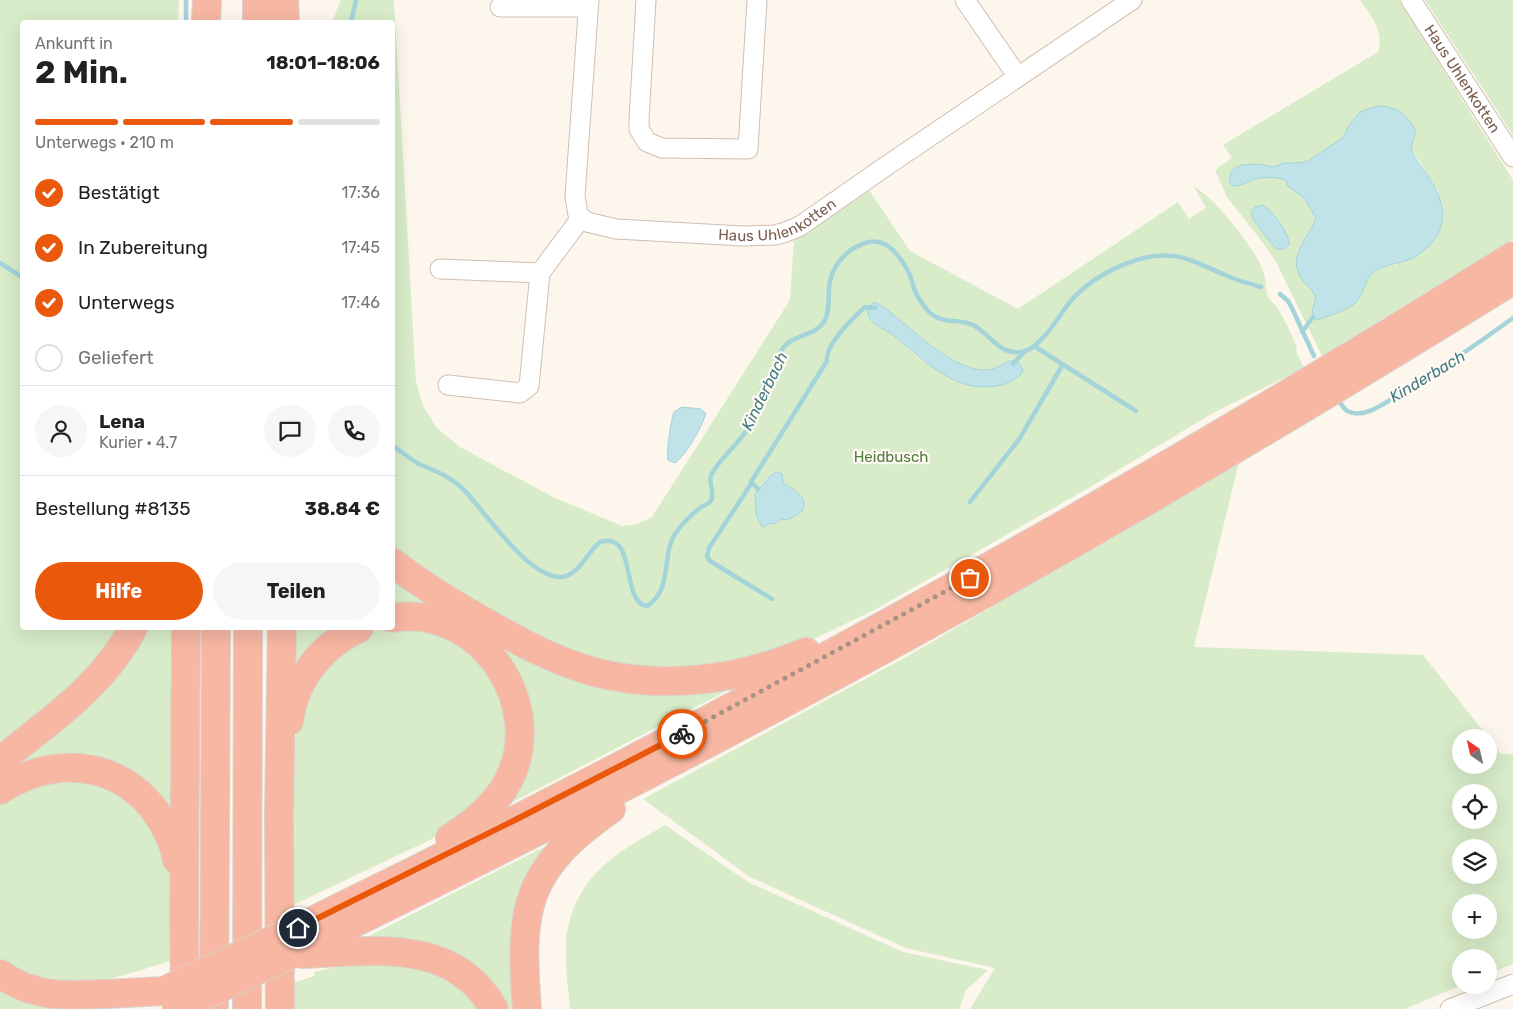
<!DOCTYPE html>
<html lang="de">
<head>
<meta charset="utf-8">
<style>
	body { margin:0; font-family:Rubik,sans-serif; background:#f6f6f6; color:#202124; height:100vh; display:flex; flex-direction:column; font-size:19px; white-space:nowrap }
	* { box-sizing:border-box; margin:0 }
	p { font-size:16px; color:#757577 }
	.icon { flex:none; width:28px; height:28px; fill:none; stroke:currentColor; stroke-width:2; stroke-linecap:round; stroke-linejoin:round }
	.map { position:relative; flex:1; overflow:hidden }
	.sheet { position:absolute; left:20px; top:20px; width:375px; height:610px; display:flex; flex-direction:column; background:#fff; border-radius:5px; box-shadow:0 5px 20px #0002 }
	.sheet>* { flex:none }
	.needle { width:32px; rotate:326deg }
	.controls { position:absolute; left:1452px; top:729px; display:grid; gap:10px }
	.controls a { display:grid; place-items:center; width:45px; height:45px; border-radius:50%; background:#fff; box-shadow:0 5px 20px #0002; font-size:25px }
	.pin { position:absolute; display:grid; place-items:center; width:42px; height:42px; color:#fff; margin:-21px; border:2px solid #fff; border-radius:50%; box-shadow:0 1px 5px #0007 }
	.courier { position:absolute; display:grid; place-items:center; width:50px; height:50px; margin:-25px; border:4px solid #ea580c; border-radius:50%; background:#fff; color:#222; box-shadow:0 1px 6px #0007 }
	.headline em { font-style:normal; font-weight:700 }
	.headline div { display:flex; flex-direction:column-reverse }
	.headline { display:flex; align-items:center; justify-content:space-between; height:85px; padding:0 15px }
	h1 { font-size:32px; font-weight:700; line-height:38px }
	.bar { display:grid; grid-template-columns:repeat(4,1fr); gap:8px 5px; align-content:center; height:60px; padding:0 15px }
	.bar i { height:6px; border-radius:4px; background:#e0e0e0 }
	.bar .current { background:#ea580c }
	.bar p { grid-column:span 4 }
	.line { display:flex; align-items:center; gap:12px; padding:0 15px; border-top:1px solid #e0e0e0 }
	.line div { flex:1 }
	.round { display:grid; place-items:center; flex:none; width:52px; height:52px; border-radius:26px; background:#f6f6f6 }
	ol { padding:0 15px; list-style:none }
	li { display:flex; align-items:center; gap:15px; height:55px }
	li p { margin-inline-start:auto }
	li .icon { padding:5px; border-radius:50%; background:#ea580c; color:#fff; stroke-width:4 }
	li:last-child { color:#757577 }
	li i { width:28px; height:28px; border:2px solid #e0e0e0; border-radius:50% }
	.primary-button { display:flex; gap:10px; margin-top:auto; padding:10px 15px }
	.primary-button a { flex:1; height:58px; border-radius:30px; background:#ea580c; color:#fff; font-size:20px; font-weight:700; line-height:58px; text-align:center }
	.primary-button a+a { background:#f6f6f6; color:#202124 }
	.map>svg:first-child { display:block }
	.green { fill:#d8ecc9; fill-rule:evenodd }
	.water { fill:#bfe3e8; stroke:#a5d3da }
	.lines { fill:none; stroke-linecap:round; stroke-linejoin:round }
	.stream { stroke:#a5d3da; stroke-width:4.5 }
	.minor-casing { stroke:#d1beb0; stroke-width:21 }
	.highway-casing { stroke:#dad1cd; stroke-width:30 }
	.minor { stroke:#fff; stroke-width:19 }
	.highway { stroke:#f7b7a3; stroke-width:28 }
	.highway-bridge-casing { stroke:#dad1cd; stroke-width:30; stroke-linecap:butt }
	.highway-bridge { stroke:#f7b7a3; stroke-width:28 }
	.done { stroke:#a89285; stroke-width:5; stroke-dasharray:0 9 }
	.route { stroke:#ea580c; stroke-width:6 }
	.labels { text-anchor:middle; stroke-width:4.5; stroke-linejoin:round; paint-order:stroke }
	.street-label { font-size:15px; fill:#7a5c4d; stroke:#fffaf3 }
	.park-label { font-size:15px; fill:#537a41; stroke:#fffaf3 }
	.water-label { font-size:16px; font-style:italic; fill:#437c86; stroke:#fffaf3 }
</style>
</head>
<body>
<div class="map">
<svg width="1513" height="1009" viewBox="0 0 1513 1009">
	<rect width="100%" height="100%" fill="#fdf6ec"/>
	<g class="green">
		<polygon points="0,0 179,0 178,22 22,22 22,628 122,628 101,658 0,749"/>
		<path d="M341,0H394L416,382L423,406L437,428L460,447L553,497L622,526L637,524L652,517L790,300L794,240L869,190L910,251L1018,309L1178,202L1189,219L1206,208L1194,187C1213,195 1254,248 1262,268C1266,277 1266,293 1268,297C1270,301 1274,303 1276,306C1284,318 1291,334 1297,347L1296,351L1304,368L1213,413L1085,490L876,609L802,645L745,663L652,671L575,654L501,619L393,549L392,22H332ZM882,306C907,325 957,373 988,370C996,369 1003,365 1010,361L1023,371L1009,383L994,387L957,381L920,359L893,335L871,321ZM775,473L782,474V483C793,488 805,495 804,508C794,522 789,515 779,520C775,522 772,522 768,524L756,514C754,495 759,483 775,473Z"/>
		<path d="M1360,0H1399L1513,180V239L1322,356L1277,264L1267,248L1227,197L1215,170L1232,158L1223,145L1378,52C1385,32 1371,16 1360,0ZM1378,106C1402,108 1406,115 1415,136L1412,140V150L1438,191L1441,228L1436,238L1418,255L1395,265L1381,267L1373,272L1368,278L1360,296L1352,306L1322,318L1312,311L1316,298V218L1314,214L1323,151L1341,139L1346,134L1349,125L1360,112ZM1258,164L1260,178L1239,186L1235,168L1242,165Z"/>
		<polygon points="1425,0 1513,0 1513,135"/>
		<path d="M1239,462L1194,647L1423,655L1488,737L1461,738V765H1489V738L1501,754H1513V964L1489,974V958H1461L1462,985L1405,1009H970L995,968L906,948L750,877L643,799L908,656ZM1461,792H1489V820H1461ZM1461,848H1489V875H1461ZM1461,902H1489V930H1461Z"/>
		<polygon points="393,567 517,647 740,684 505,806 508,793 506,664 393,611"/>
		<polygon points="408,626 465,645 504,696 508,746 491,789 449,828 430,840 293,905 292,765 294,744 301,712 324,667 368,633 387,628"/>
		<polygon points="139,628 178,628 177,816 142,786 10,774 16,755"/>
		<polygon points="289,628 344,628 289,685"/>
		<path d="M47,779L105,784L145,813L169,862L171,879L173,960C131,973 85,991 41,981C27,978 12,968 0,960V802Z"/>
		<path d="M665,825L748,882L903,952L988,970L966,990L959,1009H570C568,987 565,965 566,943C566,933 569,923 572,913C588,867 626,848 665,825Z"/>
		<polygon points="552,843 522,1009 504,1009 500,1002 361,940"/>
		<polygon points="361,961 431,966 484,1009 293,1009 293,983 314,976 314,972"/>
		<polygon points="0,980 97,1004 85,1009 0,1009"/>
	</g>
	<g class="water">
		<path d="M1378,106C1398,107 1407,114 1416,132C1415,138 1410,143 1412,150C1414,159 1423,168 1428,176C1448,206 1450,233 1418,255C1405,264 1387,263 1375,271C1366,277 1365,288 1360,297C1353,310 1330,315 1317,320L1313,317L1312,311L1316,298C1312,287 1304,285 1300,276C1288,254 1310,237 1316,218L1304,198L1288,186L1286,180C1276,177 1263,176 1253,180C1245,183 1241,186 1233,186L1229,182L1231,172L1235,168L1242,165L1258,164L1273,167L1284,163H1298L1308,161L1341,139L1345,134L1349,125L1360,112Z"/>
		<path d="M1261,205C1270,206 1291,236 1289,245C1283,250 1280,251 1274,247L1253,219L1251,212L1254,208Z"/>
		<path d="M872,303H877L882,306C908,325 942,360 972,368C979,370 986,371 992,369C1004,366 1017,351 1023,371C1018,379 1010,383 1001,385C957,396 924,360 893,335C886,330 872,325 869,317C866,312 869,307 872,303Z"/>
		<path d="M682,407L701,409L706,414C701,428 687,454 675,463L668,460C666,453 671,419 674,412Z"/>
		<path d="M779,472L782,474L783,483C791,487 811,499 802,511C798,515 792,517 788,520L781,519L775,524L771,523L762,527L756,514L755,494L772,474Z"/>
	</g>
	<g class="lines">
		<g class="stream">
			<polyline points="186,22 186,0"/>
			<polyline points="351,22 356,0"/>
			<polyline points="0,263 22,277"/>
			<polyline points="1280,294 1288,301 1291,306 1314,356"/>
			<polyline points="1302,332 1313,317"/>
			<polyline points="1034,346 1136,411"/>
			<polyline points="1013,364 1024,352"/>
			<path d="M1339,400C1344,411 1350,415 1363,413C1375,411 1390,400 1401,393C1439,370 1476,345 1513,318"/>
			<path d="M392,445C400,451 409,458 417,463C432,470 448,475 461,487C484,509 527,578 561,577C579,576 588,551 600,542C638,530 620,603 647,606C673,590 661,556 675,534C682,524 692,514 701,507C704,505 707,505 710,502C716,495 708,483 711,475C720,458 736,447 746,431C750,423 756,414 758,405C760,399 760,393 763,387C767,380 773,375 776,368C778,362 779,355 782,350C791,334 814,337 824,322C830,312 828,300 829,289C830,267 847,247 869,242C889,238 902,259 910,275C912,281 913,287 916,293C919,300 924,306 929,312C942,325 958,318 973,325C992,335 1000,358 1025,351C1040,347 1057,320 1066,307C1087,278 1136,252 1173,256C1193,258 1211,270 1230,277C1240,281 1251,284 1261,287"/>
			<polyline points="751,484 709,548 707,556 710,561 772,599"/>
			<path d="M758,489L751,482L827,361C825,344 853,318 865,307L875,308"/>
			<polyline points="970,502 1020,438 1063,364"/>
		</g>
		<g class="minor-casing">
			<g id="minor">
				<path id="s1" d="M589,0L575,196L578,215L587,222L616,229L743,236L775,235L786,232L800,226L889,164L1132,0"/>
				<polyline points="646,0 639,120 639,129 647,142 662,148 748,149 757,0"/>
				<polyline points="965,0 1018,77"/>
				<path id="s2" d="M1411,0L1513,157"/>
				<polyline points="500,7 588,7"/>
				<polyline points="440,269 540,273 581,218"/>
				<polyline points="448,385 520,393 529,386 540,273"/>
				<polyline points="1450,1009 1513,984"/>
			</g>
		</g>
		<g class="highway-casing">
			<g id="highway">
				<polyline points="284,0 285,22"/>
				<polyline points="206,22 207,0"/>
				<polyline points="257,22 257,0"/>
				<path d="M392,562C419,583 448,601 478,618C514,639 550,659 591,671C662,691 739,680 806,652"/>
				<path d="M392,618C481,603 549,707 507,783C494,807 472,824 450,838"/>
				<path d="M289,721C294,680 322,645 359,628"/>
				<path d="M0,761C49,721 103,686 133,628"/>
				<path d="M0,790C51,757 113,759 153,808C165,824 174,841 177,860"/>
				<path d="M298,928C715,725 1121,502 1513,256"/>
				<path d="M291,954C518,843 743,728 964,605C1150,502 1332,392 1513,280"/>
				<path d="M303,954C372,951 454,937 494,1009"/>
				<path d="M0,974C35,998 66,996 106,994C126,993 145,992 164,991"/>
				<polyline points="185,1003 184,914 186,628"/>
				<polyline points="214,1009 216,628"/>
				<polyline points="247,1009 248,628"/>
				<polyline points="280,1009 279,814 282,628"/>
				<path d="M527,1009C519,908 524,870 611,809"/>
			</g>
		</g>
		<use href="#minor" class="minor"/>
		<use href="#highway" class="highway"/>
		<g class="highway-bridge-casing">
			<g id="highway-bridge">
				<polyline points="164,991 298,928"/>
				<polyline points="176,1009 291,954"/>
			</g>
		</g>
		<use href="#highway-bridge" class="highway-bridge"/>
	</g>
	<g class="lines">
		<polyline class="done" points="682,734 970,578"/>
		<polyline class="route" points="298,928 517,819 682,734"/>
	</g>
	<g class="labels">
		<g class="street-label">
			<text dy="5" stroke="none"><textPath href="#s2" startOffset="94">Haus Uhlenkotten</textPath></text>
			<text dy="5" stroke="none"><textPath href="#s1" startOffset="422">Haus Uhlenkotten</textPath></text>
		</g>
		<g class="park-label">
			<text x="891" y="462">Heidbusch</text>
		</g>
		<g class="water-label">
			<text transform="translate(1427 376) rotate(-31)" y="6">Kinderbach</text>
			<text transform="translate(764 391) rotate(-64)" y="6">Kinderbach</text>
		</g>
	</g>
</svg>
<div class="controls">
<a><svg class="needle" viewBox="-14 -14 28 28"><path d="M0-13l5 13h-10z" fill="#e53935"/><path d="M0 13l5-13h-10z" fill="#757577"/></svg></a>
<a><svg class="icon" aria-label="locate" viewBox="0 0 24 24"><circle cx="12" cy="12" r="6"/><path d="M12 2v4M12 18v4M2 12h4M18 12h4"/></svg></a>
<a><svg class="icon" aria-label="layers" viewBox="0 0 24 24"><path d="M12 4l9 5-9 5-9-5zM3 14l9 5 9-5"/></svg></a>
<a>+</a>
<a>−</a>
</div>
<div class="pin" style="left:970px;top:578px;background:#ea580c"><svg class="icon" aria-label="bag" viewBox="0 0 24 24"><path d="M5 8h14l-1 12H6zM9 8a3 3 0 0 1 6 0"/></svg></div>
<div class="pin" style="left:298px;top:928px;background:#1f2937"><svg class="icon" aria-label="home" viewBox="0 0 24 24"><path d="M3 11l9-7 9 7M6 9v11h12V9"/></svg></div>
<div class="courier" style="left:682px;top:734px"><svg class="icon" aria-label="bike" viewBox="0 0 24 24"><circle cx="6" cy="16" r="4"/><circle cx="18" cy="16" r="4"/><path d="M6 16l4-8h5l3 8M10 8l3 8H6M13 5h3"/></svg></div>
<section class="sheet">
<div class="headline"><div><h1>2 Min.</h1><p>Ankunft in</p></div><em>18:01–18:06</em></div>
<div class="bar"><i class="current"></i><i class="current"></i><i class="current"></i><i></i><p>Unterwegs · 210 m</p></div>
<ol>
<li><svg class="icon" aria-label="check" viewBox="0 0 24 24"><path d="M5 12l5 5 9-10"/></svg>Bestätigt<p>17:36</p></li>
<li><svg class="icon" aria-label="check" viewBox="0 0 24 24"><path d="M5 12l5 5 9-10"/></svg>In Zubereitung<p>17:45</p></li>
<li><svg class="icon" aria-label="check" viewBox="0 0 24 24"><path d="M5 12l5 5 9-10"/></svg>Unterwegs<p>17:46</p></li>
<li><i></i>Geliefert</li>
</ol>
<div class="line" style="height:90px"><a class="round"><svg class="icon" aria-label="person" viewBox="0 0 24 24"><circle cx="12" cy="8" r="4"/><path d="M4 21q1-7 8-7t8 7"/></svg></a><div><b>Lena</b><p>Kurier · 4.7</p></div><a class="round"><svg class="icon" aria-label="chat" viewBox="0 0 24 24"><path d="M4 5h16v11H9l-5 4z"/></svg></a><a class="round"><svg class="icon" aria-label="phone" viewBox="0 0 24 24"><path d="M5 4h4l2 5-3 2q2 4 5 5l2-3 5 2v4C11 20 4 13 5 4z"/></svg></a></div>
<div class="line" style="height:65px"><div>Bestellung #8135</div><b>38.84 €</b></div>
<div class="primary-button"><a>Hilfe</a><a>Teilen</a></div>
</section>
</div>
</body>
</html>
